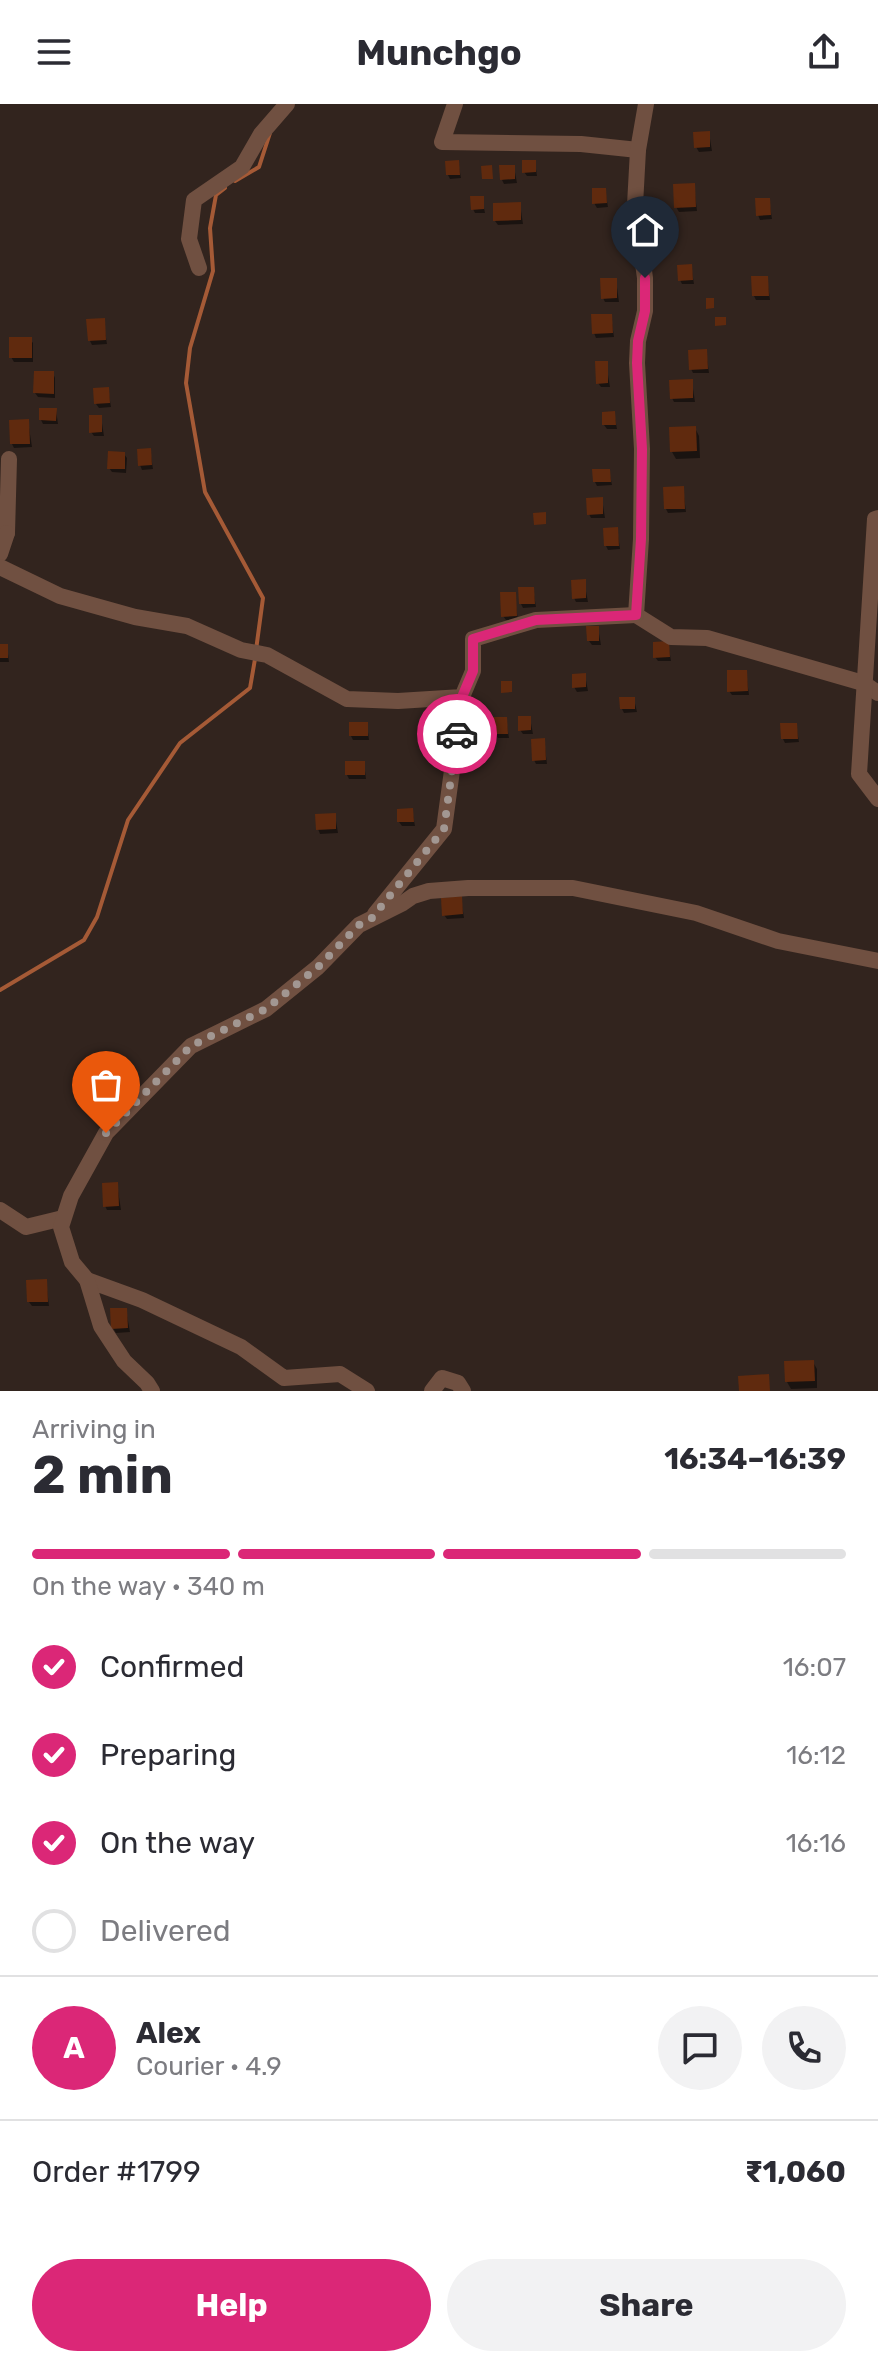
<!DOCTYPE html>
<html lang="en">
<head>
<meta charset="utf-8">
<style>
	body { margin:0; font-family:Rubik,sans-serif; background:#f2f2f3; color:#2b2b33; height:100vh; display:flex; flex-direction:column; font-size:30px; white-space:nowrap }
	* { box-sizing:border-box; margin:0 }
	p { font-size:26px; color:#7c7c81 }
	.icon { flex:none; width:44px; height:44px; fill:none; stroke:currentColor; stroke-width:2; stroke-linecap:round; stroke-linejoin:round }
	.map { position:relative; height:1287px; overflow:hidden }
	.details { display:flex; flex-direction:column; background:#fff; flex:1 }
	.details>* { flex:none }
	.pin { position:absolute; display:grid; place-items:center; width:68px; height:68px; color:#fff; margin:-82px -34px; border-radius:50% 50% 50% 0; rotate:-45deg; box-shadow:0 0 8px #0007 }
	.pin .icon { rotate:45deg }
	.courier { position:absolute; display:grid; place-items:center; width:80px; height:80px; margin:-40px; border:6px solid #db2777; border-radius:50%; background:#fff; color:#222; box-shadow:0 2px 10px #0007 }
	.head em { font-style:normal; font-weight:700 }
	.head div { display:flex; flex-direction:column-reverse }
	.head { display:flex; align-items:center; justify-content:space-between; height:136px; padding:0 32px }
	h1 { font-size:52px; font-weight:700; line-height:60px }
	.bar { display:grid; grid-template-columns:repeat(4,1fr); gap:12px 8px; align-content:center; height:96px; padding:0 32px }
	.bar i { height:10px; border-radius:6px; background:#e1e1e2 }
	.bar .selected { background:#db2777 }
	.bar p { grid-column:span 4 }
	.line { display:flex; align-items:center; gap:20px; padding:0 32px; border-top:2px solid #e1e1e2 }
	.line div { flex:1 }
	.round { display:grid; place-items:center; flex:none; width:84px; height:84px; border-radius:42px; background:#f2f2f3 }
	ol { padding:0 32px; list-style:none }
	li { display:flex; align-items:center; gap:24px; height:88px }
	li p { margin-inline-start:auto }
	li .icon { padding:8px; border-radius:50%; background:#db2777; color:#fff; stroke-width:4 }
	li:last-child { color:#7c7c81 }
	li i { width:44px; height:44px; border:4px solid #e1e1e2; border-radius:50% }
	.cta { display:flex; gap:16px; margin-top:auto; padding:16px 32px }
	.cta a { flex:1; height:92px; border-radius:48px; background:#db2777; color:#fff; font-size:32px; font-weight:700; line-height:92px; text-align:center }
	.cta a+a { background:#f2f2f3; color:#2b2b33 }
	header { display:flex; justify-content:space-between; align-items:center; height:104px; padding:0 32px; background:#fff; font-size:36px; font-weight:700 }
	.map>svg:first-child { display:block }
	.shadow { fill:#0007 }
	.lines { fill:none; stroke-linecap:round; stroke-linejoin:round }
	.stream { stroke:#a55a36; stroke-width:4 }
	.building { fill:#602a0e }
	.minor { stroke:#705041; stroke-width:16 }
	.done { stroke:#a29792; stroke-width:8; stroke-dasharray:0 14.4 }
	.route { stroke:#db2777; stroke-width:10 }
</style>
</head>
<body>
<header><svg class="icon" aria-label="menu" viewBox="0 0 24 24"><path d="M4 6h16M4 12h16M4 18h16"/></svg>Munchgo<svg class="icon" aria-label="share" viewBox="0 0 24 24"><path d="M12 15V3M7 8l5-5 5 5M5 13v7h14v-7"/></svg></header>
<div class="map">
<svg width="878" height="1287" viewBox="0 0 878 1287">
	<rect width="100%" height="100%" fill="#32241e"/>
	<g class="shadow">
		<polygon points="709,29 712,47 699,48 696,43"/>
		<polygon points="458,58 461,74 450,75 448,71"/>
		<polygon points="535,58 537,72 527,72 524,68"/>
		<polygon points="514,63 517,79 504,80 502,76"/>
		<polygon points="694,81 697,107 679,108 676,103"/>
		<polygon points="605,86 608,103 597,104 594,99"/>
		<polygon points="482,94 485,109 475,109 473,105"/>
		<polygon points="769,96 772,115 760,116 758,111"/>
		<polygon points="520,100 523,120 498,121 495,117"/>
		<polygon points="691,162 694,180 682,180 680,176"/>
		<polygon points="767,174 770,196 756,196 754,192"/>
		<polygon points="616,176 619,198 605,198 603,194"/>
		<polygon points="611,212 614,233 596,234 594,229"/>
		<polygon points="103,216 107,240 92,241 90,237"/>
		<polygon points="30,235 33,239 33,258 14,258 11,253"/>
		<polygon points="706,247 709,269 693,269 691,265"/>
		<polygon points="606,259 610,283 601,283 598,279"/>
		<polygon points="53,269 55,274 55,294 38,293 35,289"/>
		<polygon points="692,278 695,298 674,298 672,294"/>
		<polygon points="108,285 111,303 99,304 96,300"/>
		<polygon points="56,306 58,320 43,320 41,316"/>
		<polygon points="614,309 617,325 607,325 604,321"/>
		<polygon points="101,313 104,332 94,332 91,328"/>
		<polygon points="28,317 32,343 14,344 12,340"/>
		<polygon points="695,324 699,332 700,354 676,355 672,348"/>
		<polygon points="150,346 153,365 142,366 140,361"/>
		<polygon points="124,350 127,354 126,369 112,368 109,364"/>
		<polygon points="609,367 612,381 597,382 595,378"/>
		<polygon points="683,384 686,408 668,409 666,405"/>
		<polygon points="602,395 605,414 591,414 589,410"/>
		<polygon points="617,425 620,445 608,446 606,442"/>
		<polygon points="584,477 588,498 576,498 574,494"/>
		<polygon points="533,485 536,503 523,504 521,500"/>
		<polygon points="514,490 518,516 506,516 503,512"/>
		<polygon points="598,524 601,541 592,541 589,537"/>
		<polygon points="668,539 671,557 658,557 655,553"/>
		<polygon points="0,542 7,542 9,558 0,558"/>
		<polygon points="746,568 749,591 732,591 729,587"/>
		<polygon points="585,571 588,587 577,588 574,583"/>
		<polygon points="634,595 637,608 624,609 622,605"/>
		<polygon points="530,614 533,630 523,630 520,626"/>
		<polygon points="506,615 509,634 498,634 495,630"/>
		<polygon points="367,620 369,636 353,636 351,632"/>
		<polygon points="796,621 799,638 785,639 783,635"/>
		<polygon points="544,636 547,660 536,660 534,656"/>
		<polygon points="364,659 366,675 349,675 347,671"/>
		<polygon points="412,706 415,722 402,722 399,718"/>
		<polygon points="335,711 338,729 320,730 318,725"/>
		<polygon points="461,794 464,814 447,815 444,811"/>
		<polygon points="117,1080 121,1106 107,1106 105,1102"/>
		<polygon points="46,1177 49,1202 32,1202 29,1198"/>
		<polygon points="126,1206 130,1228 116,1229 113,1224"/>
		<polygon points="813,1258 817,1265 817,1284 791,1285 787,1278"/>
	</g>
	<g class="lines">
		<g class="stream">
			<polyline points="235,77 259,63 270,29"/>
			<polyline points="225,84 216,91 210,124 213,167 190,244 186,279 205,388 263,494 256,546"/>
			<polyline points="0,886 84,836 97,813 128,716 180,639 250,584 255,555"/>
		</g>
	</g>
	<g class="building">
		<polygon points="710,27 710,43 694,44 693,28"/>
		<polygon points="459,56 460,71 446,71 445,57"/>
		<polygon points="522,56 536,56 536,68 522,69"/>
		<polygon points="492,61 493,75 482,75 481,62"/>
		<polygon points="499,61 515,61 515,75 500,76"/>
		<polygon points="695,79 696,103 674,104 673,80"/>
		<polygon points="592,84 606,84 607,99 592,100"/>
		<polygon points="470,92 484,92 484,105 471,106"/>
		<polygon points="755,94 770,94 771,111 756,112"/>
		<polygon points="521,98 521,116 493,117 493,99"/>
		<polygon points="692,160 693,176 678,177 677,161"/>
		<polygon points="751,172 768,172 769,192 752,192"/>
		<polygon points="600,174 617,174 617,194 601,195"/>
		<polygon points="706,194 714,194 714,204 706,205"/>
		<polygon points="591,210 612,210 613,229 592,230"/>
		<polygon points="715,213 726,213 726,221 715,222"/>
		<polygon points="105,214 106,236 88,237 86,215"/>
		<rect x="9" y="233" width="23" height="21"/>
		<polygon points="707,245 708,265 689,266 688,246"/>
		<polygon points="595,257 608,257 608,279 596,280"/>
		<polygon points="34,267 54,267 54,290 33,289"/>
		<polygon points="693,275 693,294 670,295 669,276"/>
		<polygon points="109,283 110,299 94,300 93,284"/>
		<polygon points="39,304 57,304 56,317 39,316"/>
		<polygon points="615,307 616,321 602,321 602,308"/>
		<polygon points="89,311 102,311 102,328 89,329"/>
		<polygon points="29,315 30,340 10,340 9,316"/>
		<polygon points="696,322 697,347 670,348 669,323"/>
		<polygon points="151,344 152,361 138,362 137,345"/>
		<polygon points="108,347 125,348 125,365 107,365"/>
		<polygon points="592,365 610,365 611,378 593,378"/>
		<polygon points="684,382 685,405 664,405 663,383"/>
		<polygon points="603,393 603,410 587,411 586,394"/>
		<polygon points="546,408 546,420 534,421 533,409"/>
		<polygon points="618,423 619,442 604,442 603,424"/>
		<polygon points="586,475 586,494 572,495 571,476"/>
		<polygon points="518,483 534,483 535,500 519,500"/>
		<polygon points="500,488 516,488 517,512 501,513"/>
		<polygon points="586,522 599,522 599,537 587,537"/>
		<polygon points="669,537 670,553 653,554 653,538"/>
		<rect x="0" y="540" width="8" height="14"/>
		<polygon points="727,566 747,566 748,587 727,588"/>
		<polygon points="586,569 586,583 572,584 572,570"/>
		<polygon points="501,577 512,577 512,588 501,589"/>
		<polygon points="619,593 635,593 635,605 620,605"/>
		<polygon points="447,611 448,623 436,624 435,612"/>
		<polygon points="518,612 531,612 531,626 518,627"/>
		<polygon points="493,613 507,613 508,630 493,630"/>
		<rect x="349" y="618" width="19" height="14"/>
		<polygon points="780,619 797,619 798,635 781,635"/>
		<polygon points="545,634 546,656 532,657 531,635"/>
		<rect x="345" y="657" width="20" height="14"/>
		<polygon points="413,704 414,718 397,718 397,705"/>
		<polygon points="336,709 336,725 316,726 315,710"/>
		<polygon points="462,792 463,810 442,812 441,794"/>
		<polygon points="118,1078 119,1102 103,1103 102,1079"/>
		<polygon points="47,1175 48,1198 27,1198 26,1176"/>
		<polygon points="110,1204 127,1204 128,1224 111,1225"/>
		<polygon points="814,1256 815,1277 785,1278 784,1257"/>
		<polygon points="769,1270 770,1287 739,1287 738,1272"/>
	</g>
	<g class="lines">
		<g class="minor">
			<polyline points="455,0 442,38 581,40 638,46"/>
			<polyline points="646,0 638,46 635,101 645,174 645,207 638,237 637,259 642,345 641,435 636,511 671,533 707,534 863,579 878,589"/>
			<polyline points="199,164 189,135 194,96 242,63 261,30 287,0"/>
			<polyline points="878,414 875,415 859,670 878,695"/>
			<polyline points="0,429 7,429 9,355"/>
			<polyline points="0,450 7,429"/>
			<polyline points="0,463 60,492 135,513 187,522 241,546 267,551 347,595 398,597 462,593 473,567 473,535 536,516 636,511"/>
			<polyline points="375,810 444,725 462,593"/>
			<polyline points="0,1106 26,1123 63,1114"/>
			<polyline points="87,1176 142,1196 241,1243 284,1274 340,1270 367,1287"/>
			<polyline points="152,1287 147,1279 124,1257 101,1222 87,1176 72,1158 61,1123 71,1092 106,1029 191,942 266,905 318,863 359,821 403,799 413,792 429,787 468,784 573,784 696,809 778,837 878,857"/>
			<polyline points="432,1287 442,1274 458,1279 463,1287"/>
		</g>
	</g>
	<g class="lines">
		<polyline class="done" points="106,1029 191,942 266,905 318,863 359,821 371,815 444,725 457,630"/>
		<polyline class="route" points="457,630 462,593 473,567 473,535 536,516 636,511 641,435 642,345 637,259 638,237 645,207 645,174"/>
	</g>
</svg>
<div class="pin" style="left:106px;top:1029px;background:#ea580c"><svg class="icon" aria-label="bag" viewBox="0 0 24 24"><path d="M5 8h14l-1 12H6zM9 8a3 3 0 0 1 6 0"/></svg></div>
<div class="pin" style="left:645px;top:174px;background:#1f2937"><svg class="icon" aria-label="home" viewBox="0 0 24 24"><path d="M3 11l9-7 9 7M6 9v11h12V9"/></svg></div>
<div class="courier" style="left:457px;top:630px"><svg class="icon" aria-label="car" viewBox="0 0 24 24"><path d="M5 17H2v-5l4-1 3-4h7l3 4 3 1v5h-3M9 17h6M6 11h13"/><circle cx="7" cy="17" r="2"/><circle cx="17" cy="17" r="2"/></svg></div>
</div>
<section class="details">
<div class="head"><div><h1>2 min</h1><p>Arriving in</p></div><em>16:34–16:39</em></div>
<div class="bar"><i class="selected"></i><i class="selected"></i><i class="selected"></i><i></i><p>On the way · 340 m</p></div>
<ol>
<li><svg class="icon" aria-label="check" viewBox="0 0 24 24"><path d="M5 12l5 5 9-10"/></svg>Confirmed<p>16:07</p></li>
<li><svg class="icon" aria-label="check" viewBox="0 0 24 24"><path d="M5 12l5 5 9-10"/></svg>Preparing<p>16:12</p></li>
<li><svg class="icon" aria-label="check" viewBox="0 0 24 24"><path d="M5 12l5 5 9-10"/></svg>On the way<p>16:16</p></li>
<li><i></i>Delivered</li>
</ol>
<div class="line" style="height:144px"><b class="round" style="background:#db2777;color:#fff">A</b><div><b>Alex</b><p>Courier · 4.9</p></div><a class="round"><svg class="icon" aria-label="chat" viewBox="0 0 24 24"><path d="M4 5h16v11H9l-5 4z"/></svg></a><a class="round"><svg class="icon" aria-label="phone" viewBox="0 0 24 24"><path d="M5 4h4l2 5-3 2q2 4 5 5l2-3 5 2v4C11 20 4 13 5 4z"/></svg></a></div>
<div class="line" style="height:104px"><div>Order #1799</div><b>₹1,060</b></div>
<div class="cta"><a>Help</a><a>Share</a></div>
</section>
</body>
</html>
